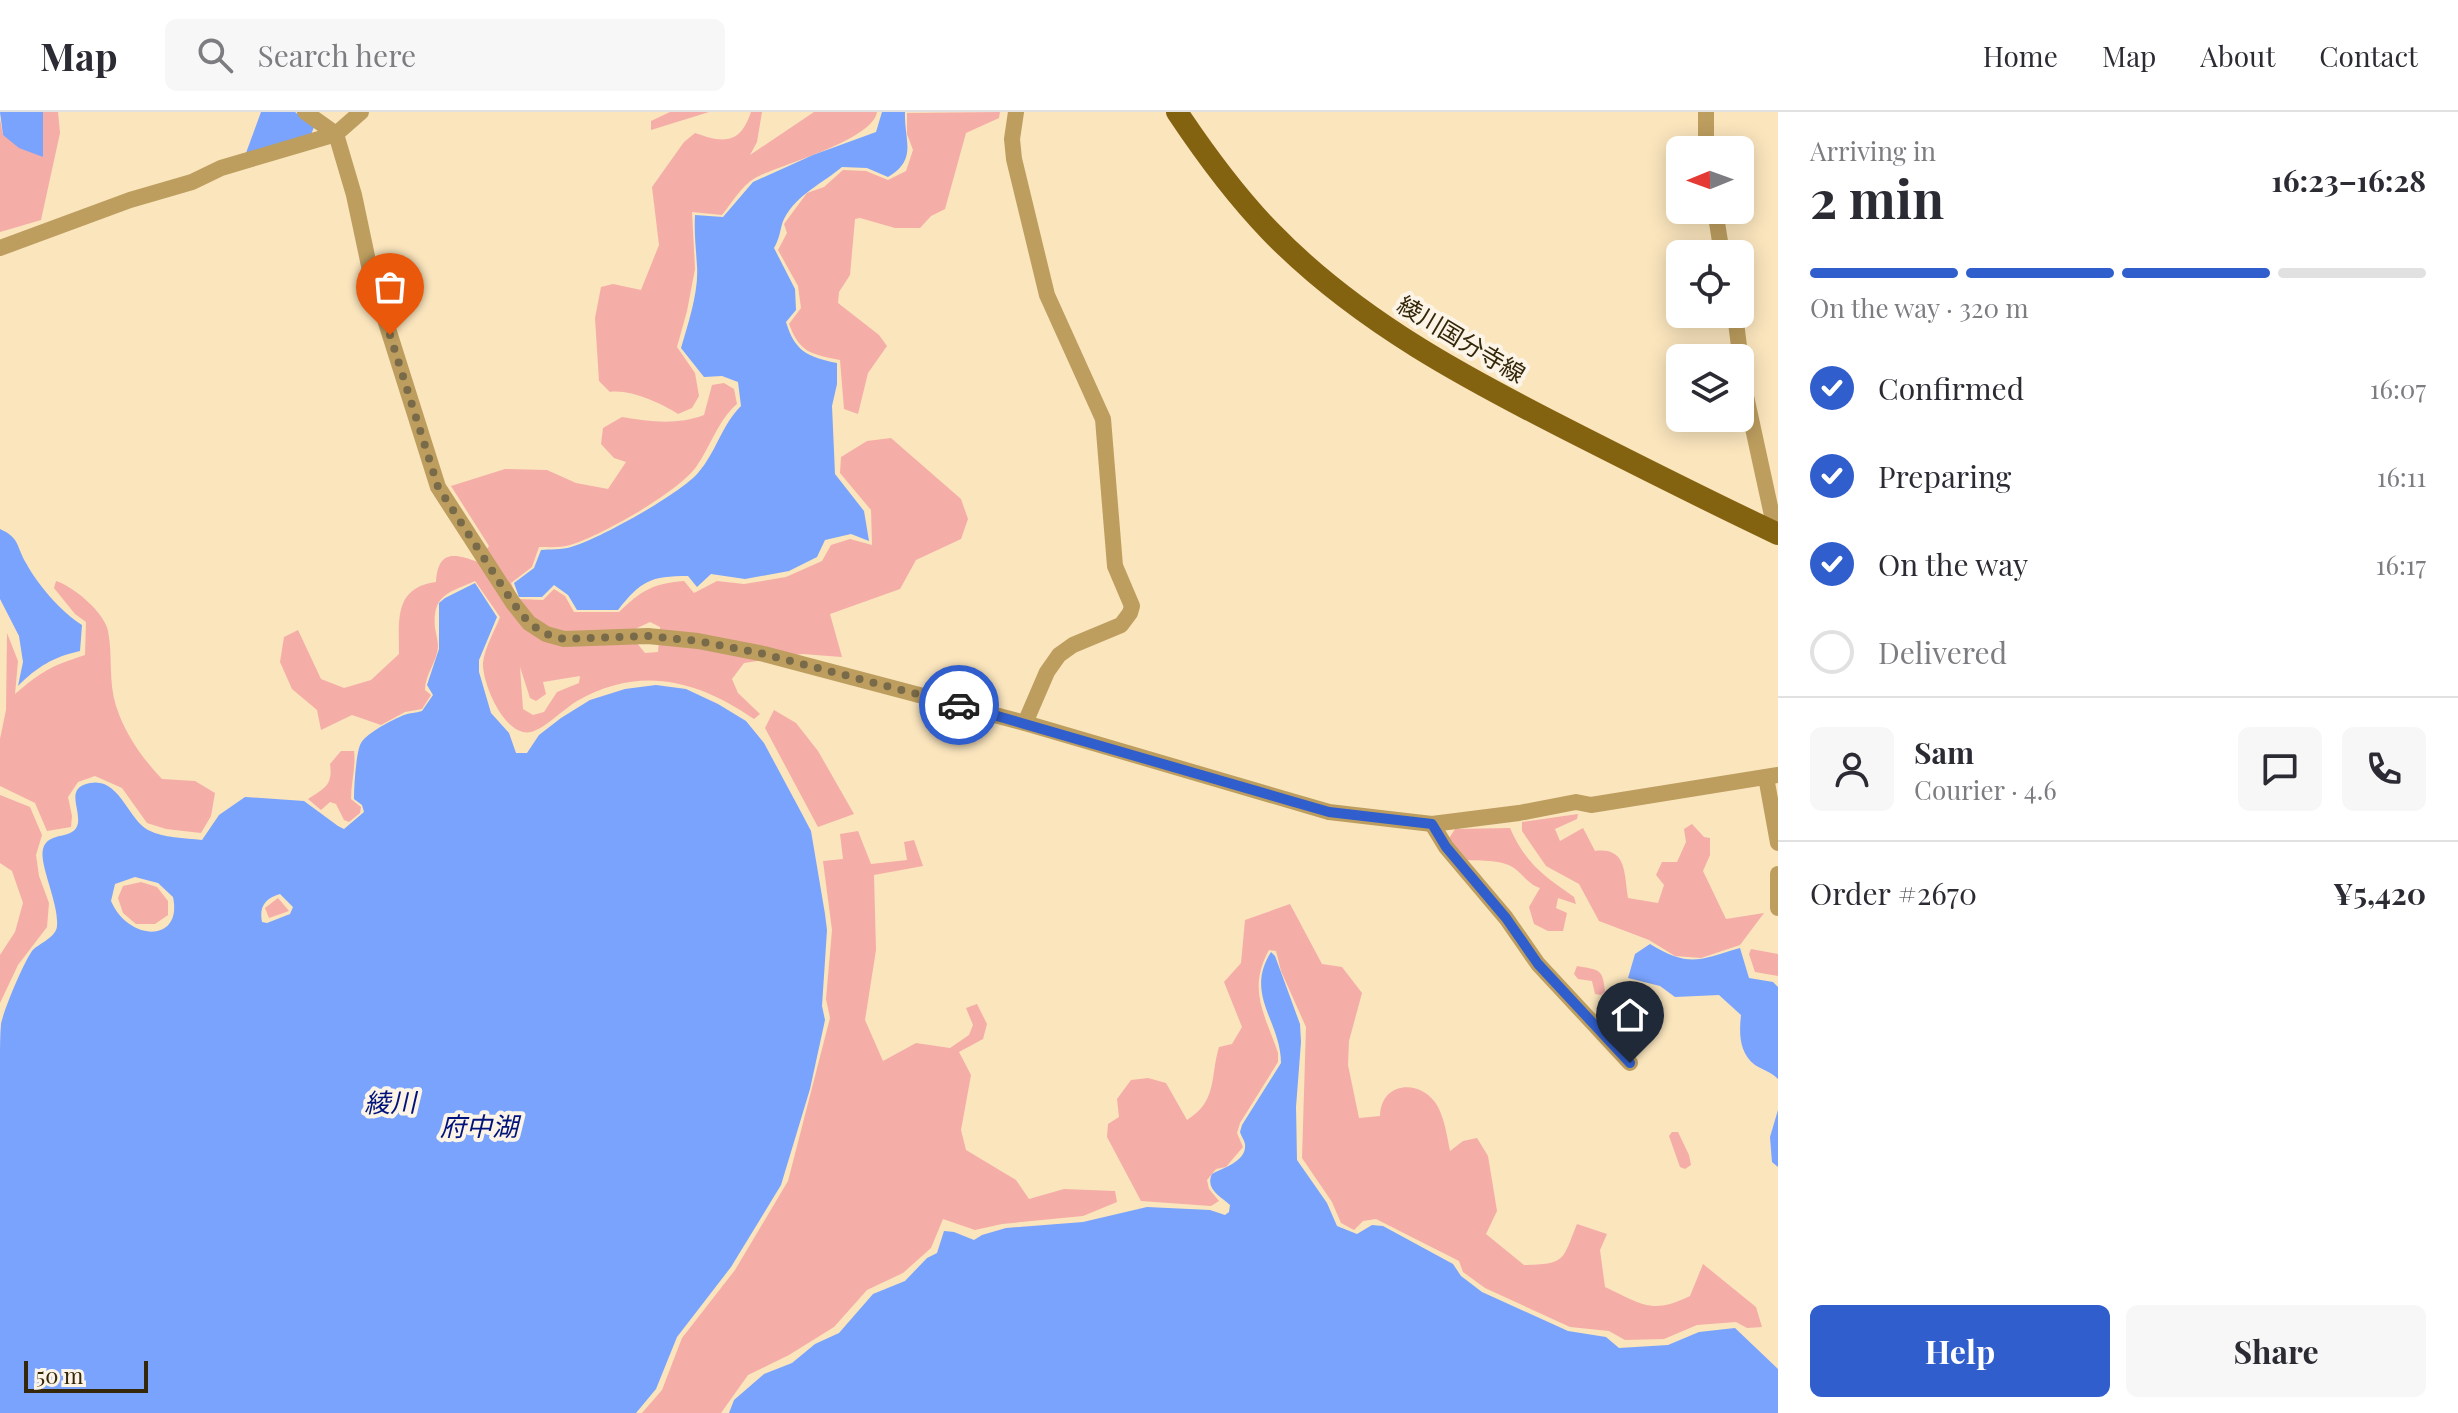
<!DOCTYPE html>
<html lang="en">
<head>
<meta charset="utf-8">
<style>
	body { margin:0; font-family:"Playfair Display","Noto Sans JP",serif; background:#f7f7f7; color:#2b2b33; height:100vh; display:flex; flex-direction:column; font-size:30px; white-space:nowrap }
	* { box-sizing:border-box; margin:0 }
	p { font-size:26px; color:#7c7c81 }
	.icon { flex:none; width:44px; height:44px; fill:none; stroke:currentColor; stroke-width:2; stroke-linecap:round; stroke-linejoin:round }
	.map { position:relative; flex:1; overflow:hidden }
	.sheet { display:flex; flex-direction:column; background:#fff; width:680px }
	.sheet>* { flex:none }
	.needle { width:52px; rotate:269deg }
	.controls { position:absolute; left:1666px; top:24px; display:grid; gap:16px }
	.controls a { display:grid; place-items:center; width:88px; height:88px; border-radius:12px; background:#fff; box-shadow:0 4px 20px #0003; font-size:40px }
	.scale { position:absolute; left:24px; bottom:20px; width:124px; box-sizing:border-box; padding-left:8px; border:4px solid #34270a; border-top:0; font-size:22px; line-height:28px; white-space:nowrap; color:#34270a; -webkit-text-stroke:6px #fbf4e7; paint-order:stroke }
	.pin { position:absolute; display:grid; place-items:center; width:68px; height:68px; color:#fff; margin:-82px -34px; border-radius:50% 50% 50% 0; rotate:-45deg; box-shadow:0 0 8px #0007 }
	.pin .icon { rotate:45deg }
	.courier { position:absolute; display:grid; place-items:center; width:80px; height:80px; margin:-40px; border:6px solid #305ecd; border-radius:50%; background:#fff; color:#222; box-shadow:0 2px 10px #0007 }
	.head em { font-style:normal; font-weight:700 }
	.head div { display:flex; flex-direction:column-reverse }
	.head { display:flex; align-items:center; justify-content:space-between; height:136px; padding:0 32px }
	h1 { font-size:52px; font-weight:700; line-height:60px }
	.bar { display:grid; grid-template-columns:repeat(4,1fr); gap:12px 8px; align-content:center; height:96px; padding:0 32px }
	.bar i { height:10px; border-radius:6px; background:#e1e1e2 }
	.bar .selected { background:#305ecd }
	.bar p { grid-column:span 4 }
	.line { display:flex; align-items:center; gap:20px; padding:0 32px; border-top:2px solid #e1e1e2 }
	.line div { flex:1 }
	.round { display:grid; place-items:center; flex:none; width:84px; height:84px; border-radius:12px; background:#f7f7f7 }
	ol { padding:0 32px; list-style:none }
	li { display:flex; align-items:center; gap:24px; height:88px }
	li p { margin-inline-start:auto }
	li .icon { padding:8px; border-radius:50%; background:#305ecd; color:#fff; stroke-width:4 }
	li:last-child { color:#7c7c81 }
	li i { width:44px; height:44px; border:4px solid #e1e1e2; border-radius:50% }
	.cta { display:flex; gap:16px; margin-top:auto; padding:16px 32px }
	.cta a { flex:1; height:92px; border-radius:12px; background:#305ecd; color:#fff; font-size:32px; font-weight:700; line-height:92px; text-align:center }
	.cta a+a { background:#f7f7f7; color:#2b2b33 }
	header { display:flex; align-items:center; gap:48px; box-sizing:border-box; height:112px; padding:0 40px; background:#fff; border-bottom:2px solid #e1e1e2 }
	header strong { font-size:38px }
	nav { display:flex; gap:44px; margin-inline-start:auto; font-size:28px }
	.search { width:560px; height:72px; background:#f7f7f7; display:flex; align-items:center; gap:20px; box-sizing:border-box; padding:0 28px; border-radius:12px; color:#7c7c81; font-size:30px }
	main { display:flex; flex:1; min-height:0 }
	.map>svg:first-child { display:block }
	.green { fill:#f5ada8; fill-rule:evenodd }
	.water { fill:#79a3fd; fill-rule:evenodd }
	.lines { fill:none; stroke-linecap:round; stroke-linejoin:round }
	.minor { stroke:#bd9e5f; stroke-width:16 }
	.major { stroke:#846310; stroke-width:22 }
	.done { stroke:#796a49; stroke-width:8; stroke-dasharray:0 14.4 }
	.route { stroke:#305ecd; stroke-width:10 }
	.labels { text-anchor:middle; stroke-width:8; stroke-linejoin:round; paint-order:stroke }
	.street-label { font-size:24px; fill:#34270a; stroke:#fbf4e7 }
	.water-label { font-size:26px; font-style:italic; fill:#01137a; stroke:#fbf4e7 }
</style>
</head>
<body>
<header>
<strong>Map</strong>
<div class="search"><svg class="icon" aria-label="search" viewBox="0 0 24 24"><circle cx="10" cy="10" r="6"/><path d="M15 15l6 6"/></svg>Search here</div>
<nav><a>Home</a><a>Map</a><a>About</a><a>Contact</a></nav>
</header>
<main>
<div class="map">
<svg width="1778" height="1301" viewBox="0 0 1778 1301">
	<rect width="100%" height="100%" fill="#fae5bd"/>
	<g class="green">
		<polygon points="43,0 58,0 60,21 41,108 0,120 0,7 3,23 43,45"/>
		<polygon points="670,0 709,0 651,18 651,9"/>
		<path d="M751,0H762L757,30L750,43L814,0H877C872,29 781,52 755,66C742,73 731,92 722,103L692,100L695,157L687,199L677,235L695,261L699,284L692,296L678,302C661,291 630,277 610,280L599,269L595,206L601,175L613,172L641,178L659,133L652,75L684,30L695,21C723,31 740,33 751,0Z"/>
		<path d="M1000,0L999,6L966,21L945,97L931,104L920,116H895L860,106L855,107L850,163L839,180L838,191L879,223L887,234L868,261L858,302L844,297L840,248C811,242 800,241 789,212L801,196L798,174L778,138L787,121L784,112L807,81L824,75L843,58L866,59L888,68L906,59L913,38L907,22V1Z"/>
		<path d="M724,271L734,277L737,292C718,308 711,334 696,355C678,380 601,424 570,433C561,436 549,435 539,435L532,455L511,471L518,487L543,488L554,477L565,484L574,500H619C642,478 652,472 684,469L694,481L717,469L744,472L786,465L822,449L831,433L850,427L872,433L871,398L840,361L841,345L867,329L891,326L961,387L968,407L961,427L916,448L900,477L830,502L842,545L802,542L744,551L732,567L738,581L760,602L754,607C697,568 640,553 577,589C565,596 544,617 531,620C505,626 482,571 483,551C484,537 495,518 500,505L475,469C449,481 432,482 435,516C436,522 438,529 438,535C437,550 425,562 425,578L431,583L422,597L405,600L381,613L352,603L321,618L317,598L292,577L280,550L284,525L298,518L321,567L344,576L371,568L399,542C399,507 394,476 436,470C438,438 454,441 478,450L489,434L451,374L505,357L547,358L576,371L608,377L626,350L614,346L601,332L603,316L622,305C650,310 678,313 704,303L712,273ZM650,510L660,515L658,540L645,541L636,530L635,517ZM520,555L530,586L536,589L546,582L543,570L580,564L579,571L557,580L544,600L533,603L523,597Z"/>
		<path d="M56,469C73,474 105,501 108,519C113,543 108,568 116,594C125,622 142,646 162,667L195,669L215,681L211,704L201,721L166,717L147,711L122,676L95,664L78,670L68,685L72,704L71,715L47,719L35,691L0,674V627L6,598L7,521L18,549L15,582C42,559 51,554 85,543L86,510L75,502L54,476Z"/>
		<polygon points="774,598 796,611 818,639 854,702 818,715 765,616"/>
		<path d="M341,639H354C356,655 351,671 351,687L361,695L360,701L349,710L344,708L336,692L330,690L321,698L308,687C325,676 333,673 330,652Z"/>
		<polygon points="0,683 30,695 42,723 36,743 39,764 49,791 47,815 18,853 0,891 0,843 15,820 23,791 12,759 0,751"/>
		<path d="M1578,702L1577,707L1555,717L1560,729L1583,716L1595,739C1627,735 1624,761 1628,786L1658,791L1664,773L1656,763L1662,750H1677L1686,730L1684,717L1692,712L1704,725L1710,726V743L1703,759L1726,807L1764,801L1740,833L1701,846L1675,844L1649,828L1599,809L1579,772L1546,754L1522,719V710Z"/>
		<path d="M1510,716C1526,752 1543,763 1574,785L1576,792L1558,786L1556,796L1567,801L1563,819H1548L1534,812L1529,795L1540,776C1528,772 1524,763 1514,756C1501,747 1477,749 1461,748L1448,728L1455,717Z"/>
		<polygon points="858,719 871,752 907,748 904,730 914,728 923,754 874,763 876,838 865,908 883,949 916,931 950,936 969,923 973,913 966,896 977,892 987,912 983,927 959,940 971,963 961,1018 966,1038 1016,1068 1029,1087 1064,1077 1115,1079 1117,1090 1083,1104 1002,1112 975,1118 943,1107 931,1136 903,1161 867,1178 834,1215 789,1243 748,1263 721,1301 642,1301 662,1278 682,1226 735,1158 788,1069 830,906 826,887 832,818 823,749 843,747 840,722"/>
		<polygon points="141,770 157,775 168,789 168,803 155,812 136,812 123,801 118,786 123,774"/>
		<polygon points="278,786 289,799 269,806 265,796"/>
		<path d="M1290,792L1322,852L1342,855L1362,881L1349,929L1348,953L1359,1006L1380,1004C1381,968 1423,967 1438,995C1445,1009 1447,1024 1450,1039L1463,1029L1477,1026L1488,1044L1497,1099L1486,1122L1524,1153C1566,1152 1562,1149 1577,1112L1607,1122L1600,1138L1605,1175C1642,1192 1651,1203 1690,1184L1703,1152L1756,1195L1762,1215L1747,1216L1736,1210L1697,1213L1664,1227L1625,1228L1609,1219L1570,1215L1485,1176L1463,1160L1459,1149L1376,1107L1363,1109L1354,1118L1341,1111L1332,1090L1302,1046L1306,915L1281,859L1276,839L1269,838C1247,878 1265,902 1278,941V950L1240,1011L1237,1021L1243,1035L1226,1055L1216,1057L1207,1068L1209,1077L1219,1089L1211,1094L1141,1089L1107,1025L1108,1012L1119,1005L1117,987L1131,968L1148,966L1166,971L1187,1008C1218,989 1210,964 1219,935L1232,932L1242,915L1224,870L1241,851L1245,808Z"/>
		<polygon points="1751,837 1778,842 1778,864 1755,860 1749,842"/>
		<path d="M1577,854C1599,858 1603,856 1605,880L1601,883L1595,882L1592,869L1578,867L1574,862Z"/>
		<polygon points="1672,1020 1678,1020 1689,1043 1691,1053 1685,1057 1680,1055 1669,1024"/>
	</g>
	<g class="water">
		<polygon points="0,0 43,0 43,45 19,36 3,23"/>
		<polygon points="261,0 295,0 314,15 310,25 246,41"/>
		<path d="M882,0H905C904,29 918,47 888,65L867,56L842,55C822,72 797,82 784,107C780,115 781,124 774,136L795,177L796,198L786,210C795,240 808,245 837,251V272L832,294L835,362L864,399L869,429L851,422L825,428L817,445L789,459L745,467L711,462L697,475L688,464C650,464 641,469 618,498H577L568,483L554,473L542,485H519L514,471L534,456L541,438C550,437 562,438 571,435C599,427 680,382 698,361C717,339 721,314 741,294L738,270L722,264L704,265L681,236C688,212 699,179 697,154C696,136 694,122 695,103L723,105L753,70L813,43L876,20Z"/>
		<path d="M0,417C20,426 16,434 26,451C38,473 60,499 82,513L80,539C53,545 37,555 18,574L23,550L19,524L0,487Z"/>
		<path d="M475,471L497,505L479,548V560L491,601L509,621L516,641H527L539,623L561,606L590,588L625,577L656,573L686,577L718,592L746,609L764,631L801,700L811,719L825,802L827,818L822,894L825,908L810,977L781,1073L731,1155L677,1225L656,1277L636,1301H0C0,1208 0,1114 0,1021C0,997 0,972 0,948C0,937 0,923 1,912C4,897 24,850 32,839C39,831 56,826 57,814C59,791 39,753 43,737C48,718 75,729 78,711C80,695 65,676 90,671C119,665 128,707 148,718C164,726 184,726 202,728L219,703L245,685L304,689L338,714L344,717L364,700L362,693L354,687C354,675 356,640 361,631C368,620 392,608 404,603C409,601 416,601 422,599L433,583L427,573L439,537V491L445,486ZM135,765L158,771L173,785C183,832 128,829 111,789L115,772ZM280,782L293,795L290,802L267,811L262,810C259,795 265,786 280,782Z"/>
		<path d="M1650,832C1690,856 1698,848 1740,836L1749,866L1773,870L1778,875V967C1771,960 1763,958 1755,953C1739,941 1739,921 1741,903L1719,883L1675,885L1660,874L1628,866L1635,842Z"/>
		<path d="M1271,840L1275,844L1300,912L1301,930L1296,995L1297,1048L1327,1091L1337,1114L1357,1122L1372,1113L1383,1114L1453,1152L1461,1164L1482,1180L1568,1219L1606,1225L1619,1236L1668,1233L1699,1220L1735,1216L1778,1257V1301H729L734,1288L764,1262L792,1251L815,1232L839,1221L873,1182L905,1169L927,1146L937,1141L944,1119L954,1120L974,1128L982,1123L1006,1116L1083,1110L1147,1095L1210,1098L1225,1103L1229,1100L1230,1093C1220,1084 1205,1077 1212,1062C1222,1056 1247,1050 1245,1032C1244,1027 1241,1024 1240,1020L1242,1013L1281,951C1281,909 1244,883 1271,840Z"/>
		<polygon points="1778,998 1778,1055 1772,1050 1770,1025"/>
	</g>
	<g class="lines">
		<g class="minor">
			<polyline points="305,0 336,22 354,83 371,163 438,375 513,491 529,511 546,522 564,527 648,524 698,529 764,542 1025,611 1329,700 1432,712 1519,701 1576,690 1591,693 1778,663"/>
			<polyline points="1016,0 1012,27 1014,47 1047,183 1103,307 1115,454 1132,494 1130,501 1121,513 1073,533 1059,543 1047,560 1025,611"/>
			<polyline points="1706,38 1706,0"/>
			<polyline points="1715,98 1722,142"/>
			<polyline points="0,136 130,88 192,70 221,56 336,22 361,0"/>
			<polyline points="1735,202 1744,275 1773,408 1773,420"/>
			<polyline points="1766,665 1778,731"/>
			<polyline points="1432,712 1446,735 1506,806 1538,852 1630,951"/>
			<polyline points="1778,762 1778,796"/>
		</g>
		<path class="major" d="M1177,0C1205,42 1235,83 1270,119C1358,210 1471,269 1582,325C1647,358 1713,391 1778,422"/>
	</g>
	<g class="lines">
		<polyline class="done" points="390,223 438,375 513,491 529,511 546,522 564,527 648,524 698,529 764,542 959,593"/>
		<polyline class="route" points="959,593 1329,700 1432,712 1446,735 1506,806 1538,852 1630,951"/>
	</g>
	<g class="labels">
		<g class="street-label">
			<text transform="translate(1461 228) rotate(31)" y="8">綾川国分寺線</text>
		</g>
		<g class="water-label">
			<text transform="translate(390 991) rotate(-1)" y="9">綾川</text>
			<text x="479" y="1024">府中湖</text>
		</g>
	</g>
</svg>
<div class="controls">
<a><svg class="needle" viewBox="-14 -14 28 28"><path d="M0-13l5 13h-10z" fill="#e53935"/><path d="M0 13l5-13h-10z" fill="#7c7c81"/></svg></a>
<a><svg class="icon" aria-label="locate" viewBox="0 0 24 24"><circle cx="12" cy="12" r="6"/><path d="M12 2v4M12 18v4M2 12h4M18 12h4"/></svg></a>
<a><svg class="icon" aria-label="layers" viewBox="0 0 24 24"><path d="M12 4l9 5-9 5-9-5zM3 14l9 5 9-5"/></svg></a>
</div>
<div class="scale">50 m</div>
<div class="pin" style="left:390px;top:223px;background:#ea580c"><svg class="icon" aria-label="bag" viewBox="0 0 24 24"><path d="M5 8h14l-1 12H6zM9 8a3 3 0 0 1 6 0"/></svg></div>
<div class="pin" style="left:1630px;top:951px;background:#1f2937"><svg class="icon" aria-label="home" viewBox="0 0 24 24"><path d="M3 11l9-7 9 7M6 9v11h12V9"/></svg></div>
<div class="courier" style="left:959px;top:593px"><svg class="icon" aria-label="car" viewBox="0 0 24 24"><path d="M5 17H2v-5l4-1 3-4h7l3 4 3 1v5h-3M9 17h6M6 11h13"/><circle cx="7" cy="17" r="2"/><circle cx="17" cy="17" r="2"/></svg></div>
</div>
<section class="sheet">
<div class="head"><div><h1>2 min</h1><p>Arriving in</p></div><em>16:23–16:28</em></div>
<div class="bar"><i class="selected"></i><i class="selected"></i><i class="selected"></i><i></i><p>On the way · 320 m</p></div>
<ol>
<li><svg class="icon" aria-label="check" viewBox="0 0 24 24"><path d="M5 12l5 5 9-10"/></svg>Confirmed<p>16:07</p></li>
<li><svg class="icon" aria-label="check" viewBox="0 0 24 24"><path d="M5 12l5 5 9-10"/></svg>Preparing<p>16:11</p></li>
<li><svg class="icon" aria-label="check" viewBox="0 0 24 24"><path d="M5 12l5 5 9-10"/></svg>On the way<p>16:17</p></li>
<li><i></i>Delivered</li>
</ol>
<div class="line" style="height:144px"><a class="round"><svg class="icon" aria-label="person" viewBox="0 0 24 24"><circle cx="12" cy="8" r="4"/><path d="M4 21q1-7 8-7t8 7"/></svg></a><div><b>Sam</b><p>Courier · 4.6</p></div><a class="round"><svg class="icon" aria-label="chat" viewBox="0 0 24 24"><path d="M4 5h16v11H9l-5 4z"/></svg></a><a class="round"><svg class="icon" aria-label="phone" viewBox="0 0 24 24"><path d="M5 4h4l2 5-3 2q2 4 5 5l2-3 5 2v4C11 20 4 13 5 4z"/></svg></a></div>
<div class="line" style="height:104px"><div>Order #2670</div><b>¥5,420</b></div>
<div class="cta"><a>Help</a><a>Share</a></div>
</section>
</main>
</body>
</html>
